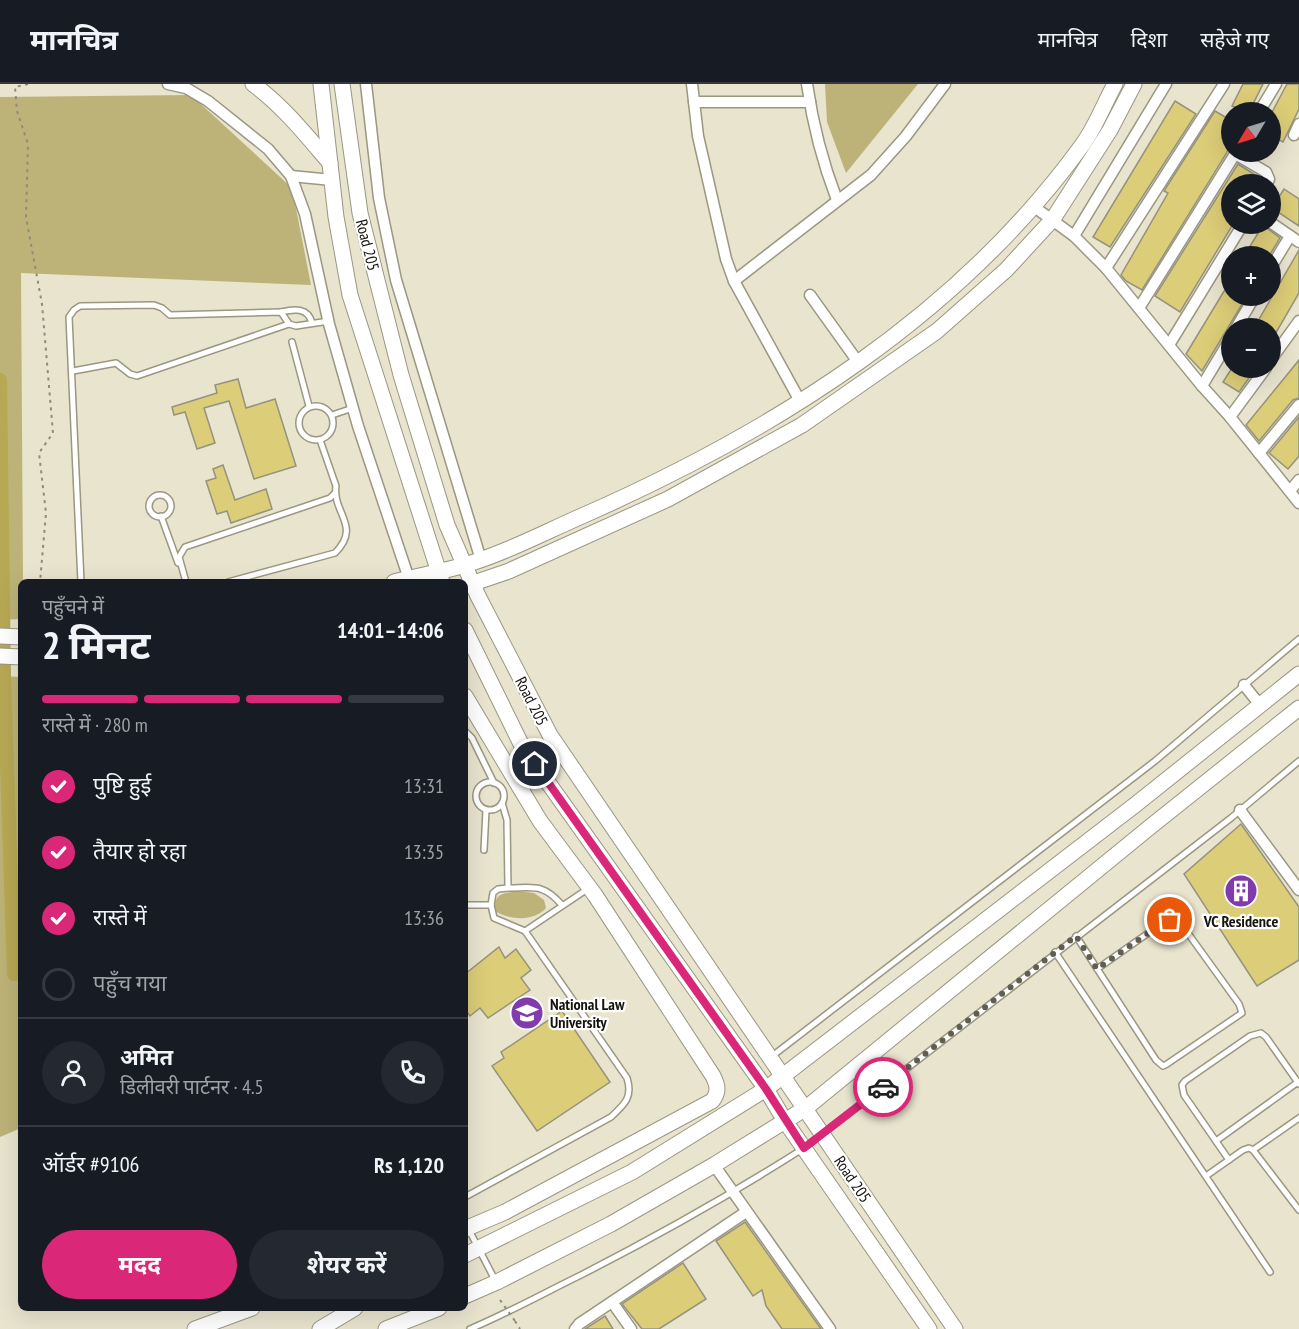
<!DOCTYPE html>
<html lang="hi">
<head>
<meta charset="utf-8">
<style>
	body { margin:0; font-family:"PT Sans Narrow","Noto Sans Devanagari",sans-serif; background:#242831; color:#f1f3f6; height:100vh; display:flex; flex-direction:column; font-size:22px; white-space:nowrap }
	* { box-sizing:border-box; margin:0 }
	p { font-size:20px; color:#9ea1a6 }
	.icon { flex:none; width:33px; height:33px; fill:none; stroke:currentColor; stroke-width:2; stroke-linecap:round; stroke-linejoin:round }
	.map { position:relative; flex:1; overflow:hidden }
	.panel { position:absolute; left:18px; top:495px; width:450px; height:732px; display:flex; flex-direction:column; background:#171b24; border-radius:9px; box-shadow:0 6px 24px #0002 }
	.panel>* { flex:none }
	.needle { width:39px; rotate:232deg }
	.buttons { position:absolute; left:1221px; top:18px; display:grid; gap:12px }
	.buttons a { display:grid; place-items:center; width:60px; height:60px; border-radius:50%; background:#171b24; box-shadow:0 6px 24px #0002; font-size:30px }
	.pin { position:absolute; display:grid; place-items:center; width:51px; height:51px; color:#fff; margin:-26px; border:3px solid #fff; border-radius:50%; box-shadow:0 2px 6px #0007 }
	.courier { position:absolute; display:grid; place-items:center; width:60px; height:60px; margin:-30px; border:4px solid #db2777; border-radius:50%; background:#fff; color:#222; box-shadow:0 2px 8px #0007 }
	.summary em { font-style:normal; font-weight:700 }
	.summary div { display:flex; flex-direction:column-reverse }
	.summary { display:flex; align-items:center; justify-content:space-between; height:102px; padding:0 24px }
	h1 { font-size:39px; font-weight:700; line-height:45px }
	.bar { display:grid; grid-template-columns:repeat(4,1fr); gap:9px 6px; align-content:center; height:72px; padding:0 24px }
	.bar i { height:8px; border-radius:4px; background:#363941 }
	.bar .selected { background:#db2777 }
	.bar p { grid-column:span 4 }
	.line { display:flex; align-items:center; gap:15px; padding:0 24px; border-top:2px solid #363941 }
	.line div { flex:1 }
	.round { display:grid; place-items:center; flex:none; width:63px; height:63px; border-radius:32px; background:#242831 }
	ol { padding:0 24px; list-style:none }
	li { display:flex; align-items:center; gap:18px; height:66px }
	li p { margin-inline-start:auto }
	li .icon { padding:6px; border-radius:50%; background:#db2777; color:#fff; stroke-width:4 }
	li:last-child { color:#9ea1a6 }
	li i { width:33px; height:33px; border:3px solid #363941; border-radius:50% }
	.button { display:flex; gap:12px; margin-top:auto; padding:12px 24px }
	.button a { flex:1; height:69px; border-radius:36px; background:#db2777; color:#fff; font-size:24px; font-weight:700; line-height:69px; text-align:center }
	.button a+a { background:#242831; color:#f1f3f6 }
	header { display:flex; align-items:center; gap:36px; box-sizing:border-box; height:84px; padding:0 30px; background:#171b24; border-bottom:2px solid #363941 }
	header strong { font-size:28px }
	nav { display:flex; gap:33px; margin-inline-start:auto; font-size:21px }
	.map>svg:first-child { display:block }
	.green { fill:#bdb378 }
	.lines { fill:none; stroke-linecap:round; stroke-linejoin:round }
	.canal { stroke:#b7a854; stroke-width:14 }
	.building { fill:#dccd78; stroke:#95927d; stroke-width:1.5 }
	.lane-casing { stroke:#9a9782; stroke-width:8 }
	.street-casing { stroke:#9a9782; stroke-width:13 }
	.secondary-casing { stroke:#9a9782; stroke-width:17 }
	.path { stroke:#8e8b7b; stroke-width:2; stroke-dasharray:3 4.5; stroke-linecap:butt }
	.lane { stroke:#fff; stroke-width:5 }
	.street { stroke:#fff; stroke-width:10 }
	.secondary { stroke:#fff; stroke-width:15 }
	.path-bridge { stroke:#8e8b7b; stroke-width:2; stroke-dasharray:3 4.5; stroke-linecap:butt }
	.done { stroke:#605d51; stroke-width:6; stroke-dasharray:0 10.8 }
	.route { stroke:#db2777; stroke-width:8 }
	.labels { text-anchor:middle; stroke-width:4.5; stroke-linejoin:round; paint-order:stroke }
	.street-label { font-size:16px; fill:#16150d; stroke:#fff }
	.poi-label { font-size:16px; font-weight:bold; fill:#16150d; stroke:#fff }
</style>
</head>
<body>
<header>
<strong>मानचित्र</strong>
<nav><a>मानचित्र</a><a>दिशा</a><a>सहेजे गए</a></nav>
</header>
<div class="map">
<svg width="1299" height="1245" viewBox="0 0 1299 1245">
	<rect width="100%" height="100%" fill="#e8e4ce"/>
	<g class="green">
		<polygon points="825,0 918,0 846,89 827,38"/>
		<polygon points="191,11 292,104 311,201 21,189 23,498 21,498 21,535 0,536 0,13"/>
		<polygon points="0,592 21,593 21,1044 0,1053"/>
		<path d="M517,807L534,809L544,816L546,824C534,838 509,836 495,827C494,809 502,810 517,807Z"/>
	</g>
	<g class="lines">
		<polyline class="canal" points="0,296 4,591 14,890 21,890"/>
	</g>
	<g class="building">
		<polygon points="1243,0 1263,0 1249,28 1232,22"/>
		<polygon points="1287,0 1299,0 1299,25 1283,58 1270,51 1270,32"/>
		<polygon points="1175,17 1196,30 1110,163 1093,153"/>
		<polygon points="1215,27 1232,37 1232,58 1226,70 1142,206 1126,197 1121,191 1168,109 1164,107"/>
		<polygon points="1238,80 1260,94 1256,100 1232,100 1232,142 1180,228 1155,212"/>
		<polygon points="1284,105 1299,115 1299,142 1272,124"/>
		<polygon points="1263,141 1280,154 1269,172 1244,172"/>
		<polygon points="1299,166 1299,209 1270,259 1270,244 1254,244"/>
		<polygon points="1232,194 1232,212 1247,212 1202,287 1186,270"/>
		<polygon points="1299,276 1299,314 1293,316 1259,357 1246,341"/>
		<polygon points="1232,284 1256,284 1239,308 1223,298"/>
		<polygon points="238,295 246,324 275,315 296,382 254,395 229,317 204,324 215,359 197,365 185,328 174,331 172,323 217,309 215,301"/>
		<polygon points="1299,333 1299,372 1288,385 1269,369"/>
		<polygon points="223,381 235,416 266,405 272,425 231,439 227,427 217,430 206,397 216,394 213,385"/>
		<polygon points="1241,740 1299,823 1299,876 1257,902 1184,790"/>
		<polygon points="499,863 505,874 516,865 531,886 521,894 530,906 488,934 480,924 470,932 465,925 465,890"/>
		<polygon points="562,927 610,998 537,1047 492,982 504,974 501,968"/>
		<polygon points="745,1138 821,1245 782,1245 766,1222 762,1206 753,1212 716,1157"/>
		<polygon points="683,1179 706,1215 659,1245 642,1245 622,1220"/>
		<polygon points="605,1232 613,1245 585,1245"/>
	</g>
	<g class="lines">
		<g class="lane-casing">
			<g id="lane">
				<path d="M281,228C294,225 308,223 312,239"/>
				<polyline points="292,258 309,322"/>
				<polyline points="73,287 116,279 130,290 137,292 289,240"/>
				<circle cx="316" cy="339" r="17"/>
				<polyline points="332,331 353,324"/>
				<circle cx="160" cy="422" r="11"/>
				<polyline points="161,432 178,479"/>
				<polyline points="81,498 69,233 74,226 80,222 154,221 162,224 170,231 281,228 289,240 296,242 329,237"/>
				<polyline points="186,498 179,473 185,463 330,414 335,409"/>
				<path d="M228,498L335,469C362,442 332,429 336,402L320,356"/>
				<polyline points="465,647 472,654 494,699"/>
				<circle cx="490" cy="712" r="14"/>
				<path d="M502,719L507,736L508,804C534,804 543,799 562,821"/>
				<polyline points="484,766 486,726"/>
				<polyline points="465,821 491,821 493,809 498,805 508,804"/>
				<polyline points="491,821 494,834 525,847"/>
				<path d="M1076,852L1156,976L1163,982L1167,980L1242,929L1239,920L1182,841C1175,836 1171,835 1164,838L1097,885"/>
				<polyline points="1055,868 1270,1188"/>
				<polyline points="771,973 1155,677 1299,555"/>
				<polyline points="1216,1057 1298,998"/>
				<polyline points="1253,1066 1299,1034"/>
				<polyline points="1229,1076 1184,1011 1182,1001 1185,997 1250,952 1261,949 1266,953 1299,1000"/>
				<polyline points="1206,1092 1243,1066 1249,1064 1253,1066 1299,1126"/>
				<path d="M465,1113L611,1033C625,1020 633,1013 627,994L525,847L589,804"/>
				<polyline points="469,1146 495,1196"/>
				<path d="M470,1245C508,1229 544,1209 581,1191C657,1152 732,1110 804,1064L1231,734L1299,677"/>
			</g>
		</g>
		<g class="street-casing">
			<g id="street">
				<polyline points="168,0 186,4 208,17 268,65 291,92 305,130 329,240 358,342 410,498"/>
				<polyline points="366,0 379,114 396,196 481,476"/>
				<polyline points="692,0 698,52 726,175 734,197"/>
				<path d="M807,0C813,42 822,77 837,116"/>
				<polyline points="694,18 810,18"/>
				<polyline points="1259,28 1276,0"/>
				<polyline points="1294,51 1299,40"/>
				<polyline points="291,92 332,96"/>
				<polyline points="1033,122 1074,152 1106,184 1202,302 1230,333 1299,419"/>
				<polyline points="1270,138 1299,158"/>
				<polyline points="1074,152 1166,0"/>
				<polyline points="1106,184 1224,0"/>
				<polyline points="1270,185 1290,152"/>
				<polyline points="810,211 858,278"/>
				<polyline points="1139,224 1235,70 1266,88 1269,95 1267,100"/>
				<polyline points="1236,244 1255,212"/>
				<polyline points="1169,261 1243,140"/>
				<polyline points="1270,277 1299,237"/>
				<polyline points="1202,302 1232,252"/>
				<polyline points="800,317 734,197 871,91 906,52 945,0"/>
				<polyline points="1230,333 1266,284"/>
				<polyline points="1259,369 1299,321"/>
				<polyline points="1290,407 1299,396"/>
				<polyline points="1244,601 1260,621"/>
				<polyline points="1240,726 1299,806"/>
				<polyline points="714,1081 830,1245"/>
				<polyline points="612,1218 631,1245"/>
				<polyline points="575,1245 579,1240 746,1128"/>
			</g>
		</g>
		<g class="secondary-casing">
			<g id="secondary">
				<path d="M253,0C283,22 306,51 330,79"/>
				<polyline points="321,0 336,133 350,211 442,498"/>
				<polyline points="342,0 360,129 401,291 447,441 478,512 550,651 955,1245"/>
				<path d="M394,498C417,492 441,488 465,481C505,469 543,449 582,432C773,348 959,232 1083,60C1096,42 1104,20 1115,0"/>
				<polyline points="465,502 509,487 668,415 802,341 937,247 1006,186 1053,135 1110,46 1134,0"/>
				<polyline points="465,546 522,662 766,1005 785,1037 929,1245"/>
				<polyline points="0,552 21,553"/>
				<polyline points="0,572 21,573"/>
				<path d="M465,612L540,737L595,811L713,992C718,1002 719,1008 712,1017L505,1128L465,1145"/>
				<polyline points="465,1171 632,1088 766,1005 1135,721 1299,590"/>
				<polyline points="465,1212 497,1198 611,1140 714,1081 806,1024 1150,743 1299,624"/>
				<polyline points="195,1245 252,1224"/>
				<polyline points="320,1245 355,1224"/>
				<polyline points="386,1245 439,1224"/>
			</g>
		</g>
		<g class="path">
			<polyline points="28,0 15,3 17,27 28,60 26,133 42,220 53,349 39,369 46,429 40,498"/>
			<polyline points="515,1237 520,1245"/>
		</g>
		<use href="#lane" class="lane"/>
		<use href="#street" class="street"/>
		<use href="#secondary" class="secondary"/>
		<polyline class="path-bridge" points="500,1216 515,1237"/>
	</g>
	<g class="lines">
		<polyline class="done" points="883,1003 1076,852 1097,885 1164,838 1170,836"/>
		<polyline class="route" points="535,680 766,1005 804,1064 883,1003"/>
	</g>
	<defs>
		<g id="building-disc" transform="scale(1.725)"><circle r="9.5" fill="#813bad" stroke="#fff"/><path d="M-4-6H4V6H1V3H-1V6H-4ZM-2.5-4.3h1.7v1.8h-1.7ZM.8-4.3h1.7v1.8H.8ZM-2.5-1h1.7V.8h-1.7ZM.8-1h1.7V.8H.8Z" fill="#fff"/></g>
		<g id="university-disc" transform="scale(1.725)"><circle r="9.5" fill="#813bad" stroke="#fff"/><path d="M0-5L7-2L0 1L-7-2ZM-4 1L0 2.5L4 1V4Q0 6-4 4Z" fill="#fff"/></g>
	</defs>
	<g fill-rule="evenodd">
		<use href="#building-disc" x="1241" y="807"/>
		<use href="#university-disc" x="527" y="929"/>
	</g>
	<g class="labels">
		<g class="street-label">
			<text transform="translate(368 161) rotate(76)" y="6">Road 205</text>
			<text transform="translate(532 617) rotate(63)" y="6">Road 205</text>
			<text transform="translate(853 1095) rotate(56)" y="6">Road 205</text>
		</g>
		<g class="poi-label">
			<text x="1241" y="843">VC Residence</text>
			<text x="550" y="926" text-anchor="start">National Law<tspan x="550" dy="18">University</tspan></text>
		</g>
	</g>
</svg>
<div class="buttons">
<a><svg class="needle" viewBox="-14 -14 28 28"><path d="M0-13l5 13h-10z" fill="#e53935"/><path d="M0 13l5-13h-10z" fill="#9ea1a6"/></svg></a>
<a><svg class="icon" aria-label="layers" viewBox="0 0 24 24"><path d="M12 4l9 5-9 5-9-5zM3 14l9 5 9-5"/></svg></a>
<a>+</a>
<a>−</a>
</div>
<div class="pin" style="left:1170px;top:836px;background:#ea580c"><svg class="icon" aria-label="bag" viewBox="0 0 24 24"><path d="M5 8h14l-1 12H6zM9 8a3 3 0 0 1 6 0"/></svg></div>
<div class="pin" style="left:535px;top:680px;background:#1f2937"><svg class="icon" aria-label="home" viewBox="0 0 24 24"><path d="M3 11l9-7 9 7M6 9v11h12V9"/></svg></div>
<div class="courier" style="left:883px;top:1003px"><svg class="icon" aria-label="car" viewBox="0 0 24 24"><path d="M5 17H2v-5l4-1 3-4h7l3 4 3 1v5h-3M9 17h6M6 11h13"/><circle cx="7" cy="17" r="2"/><circle cx="17" cy="17" r="2"/></svg></div>
<section class="panel">
<div class="summary"><div><h1>2 मिनट</h1><p>पहुँचने में</p></div><em>14:01–14:06</em></div>
<div class="bar"><i class="selected"></i><i class="selected"></i><i class="selected"></i><i></i><p>रास्ते में · 280 m</p></div>
<ol>
<li><svg class="icon" aria-label="check" viewBox="0 0 24 24"><path d="M5 12l5 5 9-10"/></svg>पुष्टि हुई<p>13:31</p></li>
<li><svg class="icon" aria-label="check" viewBox="0 0 24 24"><path d="M5 12l5 5 9-10"/></svg>तैयार हो रहा<p>13:35</p></li>
<li><svg class="icon" aria-label="check" viewBox="0 0 24 24"><path d="M5 12l5 5 9-10"/></svg>रास्ते में<p>13:36</p></li>
<li><i></i>पहुँच गया</li>
</ol>
<div class="line" style="height:108px"><a class="round"><svg class="icon" aria-label="person" viewBox="0 0 24 24"><circle cx="12" cy="8" r="4"/><path d="M4 21q1-7 8-7t8 7"/></svg></a><div><b>अमित</b><p>डिलीवरी पार्टनर · 4.5</p></div><a class="round"><svg class="icon" aria-label="phone" viewBox="0 0 24 24"><path d="M5 4h4l2 5-3 2q2 4 5 5l2-3 5 2v4C11 20 4 13 5 4z"/></svg></a></div>
<div class="line" style="height:78px"><div>ऑर्डर #9106</div><b>Rs 1,120</b></div>
<div class="button"><a>मदद</a><a>शेयर करें</a></div>
</section>
</div>
</body>
</html>
